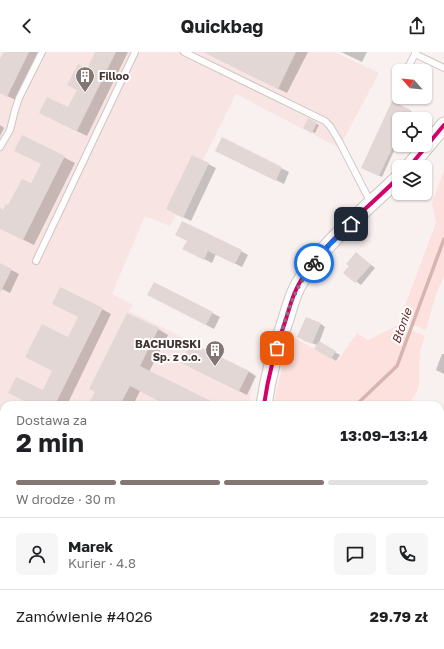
<!DOCTYPE html>
<html lang="pl">
<head>
<meta charset="utf-8">
<style>
	body { margin:0; font-family:"Golos Text",sans-serif; background:#f6f6f6; color:#202124; height:100vh; display:flex; flex-direction:column; font-size:15px; white-space:nowrap }
	* { box-sizing:border-box; margin:0 }
	p { font-size:13px; color:#757577 }
	.icon { flex:none; width:22px; height:22px; fill:none; stroke:currentColor; stroke-width:2; stroke-linecap:round; stroke-linejoin:round }
	.map { position:relative; flex:1; overflow:hidden }
	.panel { position:absolute; left:0px; top:349px; width:444px; height:248px; display:flex; flex-direction:column; background:#fff; border-radius:12px 12px 0 0; box-shadow:0 1px 3px #0004 }
	.panel>* { flex:none }
	.needle { width:26px; rotate:297deg }
	.tools { position:absolute; left:392px; top:12px; display:grid; gap:8px }
	.tools a { display:grid; place-items:center; width:40px; height:40px; border-radius:6px; background:#fff; box-shadow:0 1px 3px #0004; font-size:20px }
	.pin { position:absolute; display:grid; place-items:center; width:34px; height:34px; color:#fff; margin:-17px; border-radius:8px; box-shadow:0 2px 6px #0006 }
	.courier { position:absolute; display:grid; place-items:center; width:40px; height:40px; margin:-20px; border:3px solid #1a73e8; border-radius:50%; background:#fff; color:#222; box-shadow:0 1px 5px #0007 }
	.summary em { font-style:normal; font-weight:700 }
	.summary div { display:flex; flex-direction:column-reverse }
	.summary { display:flex; align-items:center; justify-content:space-between; height:68px; padding:0 16px }
	h1 { font-size:26px; font-weight:700; line-height:30px }
	.bar { display:grid; grid-template-columns:repeat(4,1fr); gap:6px 4px; align-content:center; height:48px; padding:0 16px }
	.bar i { height:5px; border-radius:3px; background:#e0e0e0 }
	.bar .selected { background:#837674 }
	.bar p { grid-column:span 4 }
	.line { display:flex; align-items:center; gap:10px; padding:0 16px; border-top:1px solid #e0e0e0 }
	.line div { flex:1 }
	.round { display:grid; place-items:center; flex:none; width:42px; height:42px; border-radius:6px; background:#f6f6f6 }
	header { display:flex; justify-content:space-between; align-items:center; height:52px; padding:0 16px; background:#fff; font-size:18px; font-weight:700 }
	.map>svg:first-child { display:block }
	.built { fill:#f8e5e3 }
	.green { fill:#fce1de }
	.shadow { fill:#0003 }
	.lines { fill:none; stroke-linecap:round; stroke-linejoin:round }
	.stream { stroke:#d7b4b0; stroke-width:3.5 }
	.building { fill:#e2d7d5 }
	.service-casing { stroke:#cfc5c4; stroke-width:8 }
	.minor-casing { stroke:#cfc5c4; stroke-width:14 }
	.tertiary-casing { stroke:#cfc5c4; stroke-width:17 }
	.service { stroke:#fefdfd; stroke-width:6 }
	.minor { stroke:#fefdfd; stroke-width:12 }
	.tertiary { stroke:#fefdfd; stroke-width:15 }
	.cycleway-casing { stroke:#fff; stroke-width:6 }
	.cycleway { stroke:#d6006c; stroke-width:4 }
	.done { stroke:#837674; stroke-width:4; stroke-dasharray:0 7.2 }
	.route { stroke:#1a73e8; stroke-width:5 }
	.labels { text-anchor:middle; stroke-width:4; stroke-linejoin:round; paint-order:stroke }
	.poi-label { font-size:11px; font-weight:bold; fill:#433432; stroke:#fff; text-anchor:start }
	.water-label { font-size:12px; font-style:italic; fill:#692d29; stroke:#fff }
</style>
</head>
<body>
<header><svg class="icon" aria-label="back" viewBox="0 0 24 24"><path d="M15 5l-7 7 7 7"/></svg>Quickbag<svg class="icon" aria-label="share" viewBox="0 0 24 24"><path d="M12 15V3M7 8l5-5 5 5M5 13v7h14v-7"/></svg></header>
<div class="map">
<svg width="444" height="597" viewBox="0 0 444 597">
	<rect width="100%" height="100%" fill="#f9f1f0"/>
	<polygon class="built" points="0,0 335,0 379,21 339,96 236,42 170,174 145,164 112,242 133,253 129,259 254,321 249,353 4,353 4,490 0,490"/>
	<g class="green">
		<polygon points="444,118 444,224 436,242 426,278 400,267 436,171 432,151"/>
		<path d="M398,273L425,284C423,290 420,297 420,303C417,324 426,336 406,353H273L290,283L337,310L357,281L368,288Z"/>
		<polygon points="0,541 4,541 4,593 174,593 172,597 150,597 119,594 118,597 0,597"/>
		<polygon points="273,593 336,593 335,597 273,597"/>
	</g>
	<g class="shadow">
		<polygon points="5,0 39,0 16,48 0,41 0,10"/>
		<polygon points="96,0 128,0 87,84 50,66 69,56"/>
		<polygon points="204,0 308,0 287,41"/>
		<polygon points="341,0 367,0 362,10"/>
		<polygon points="393,50 412,60 409,67 399,67 399,88 382,125 364,117"/>
		<polygon points="308,68 319,73 315,81 304,76"/>
		<polygon points="0,73 4,76 0,84"/>
		<polygon points="23,84 75,111 34,193 0,176 0,157 4,159 31,133 42,112"/>
		<polygon points="223,87 289,120 284,132 224,103"/>
		<polygon points="192,104 216,116 191,169 175,161"/>
		<polygon points="184,197 241,199 248,203 242,215 216,202 212,211"/>
		<polygon points="361,205 375,216 361,233 345,221"/>
		<polygon points="0,212 19,222 10,241 0,236"/>
		<polygon points="154,231 220,265 214,277 156,247"/>
		<polygon points="102,257 111,262 67,353 33,353 43,339 69,286"/>
		<polygon points="321,272 325,275 319,291 340,303 336,309 316,297 317,293 303,288"/>
		<polygon points="158,277 168,283 149,320 217,353 168,353 140,339 133,353 89,353"/>
		<polygon points="442,302 444,302 444,322 436,318"/>
		<polygon points="190,315 249,320 256,324 247,343"/>
		<polygon points="204,593 226,593 225,597 203,597"/>
	</g>
	<g class="lines">
		<g class="stream">
			<polyline points="356,353 397,314 444,187"/>
			<polyline points="281,597 282,593"/>
		</g>
	</g>
	<g class="building">
		<polygon points="4,0 29,0 7,45 0,41 0,7"/>
		<polygon points="95,0 116,0 77,79 39,61 47,45 68,55 77,38 67,33 78,12 87,17"/>
		<polygon points="203,0 296,0 278,37"/>
		<polygon points="392,49 411,58 406,67 399,67 399,82 379,124 361,116"/>
		<polygon points="308,66 317,71 312,81 303,76"/>
		<polygon points="22,83 65,104 23,188 0,177 0,156 3,158 6,152 8,153 22,127 31,131 41,112 14,99"/>
		<polygon points="222,85 282,115 276,129 215,99"/>
		<polygon points="192,103 209,111 183,166 166,157"/>
		<polygon points="182,169 242,198 235,212 208,199 204,208 182,197 187,189 175,183"/>
		<polygon points="356,200 371,213 355,231 343,221 349,214 346,212"/>
		<polygon points="0,211 12,217 0,241"/>
		<polygon points="154,230 213,260 206,273 147,243"/>
		<polygon points="60,235 103,256 55,353 32,353 8,341 16,325 43,338 52,319 25,305 42,272 68,285 78,265 52,252"/>
		<polygon points="127,261 159,276 140,314 219,353 168,353 130,334 120,353 88,353 95,340 89,337"/>
		<polygon points="306,265 321,271 312,292 297,285"/>
		<polygon points="319,289 336,299 331,307 314,297"/>
		<polygon points="191,291 249,319 239,339 181,311"/>
	</g>
	<g class="lines">
		<g class="service-casing">
			<g id="service">
				<polyline points="184,0 325,69 330,74 339,89 371,151"/>
				<polyline points="416,0 415,2 444,16"/>
				<polyline points="406,19 415,2"/>
				<polyline points="0,95 10,78 15,58 19,46 42,0"/>
				<polyline points="36,209 135,0"/>
			</g>
		</g>
		<g class="minor-casing">
			<g id="minor">
				<polyline points="0,496 4,497"/>
				<polyline points="440,582 442,582"/>
			</g>
		</g>
		<g class="tertiary-casing">
			<g id="tertiary">
				<polyline points="409,115 444,73"/>
				<path d="M264,353C268,324 276,295 286,267C290,254 293,241 300,230C323,191 367,157 399,125"/>
				<polyline points="261,597 261,593"/>
			</g>
		</g>
		<use href="#service" class="service"/>
		<use href="#minor" class="minor"/>
		<use href="#tertiary" class="tertiary"/>
		<g class="cycleway-casing">
			<g id="cycleway">
				<polyline points="409,115 444,73"/>
				<path d="M264,353C268,324 276,295 286,267C290,254 293,241 300,230C323,191 367,157 399,125"/>
			</g>
		</g>
		<use href="#cycleway" class="cycleway"/>
	</g>
	<g class="lines">
		<path class="done" d="M277,296C285,266 294,236 314,211"/>
		<polyline class="route" points="314,211 330,192 351,172"/>
	</g>
	<defs>
		<g id="building-pin" transform="scale(1)"><path d="M0 17L-7.5 6A9.5 9.5 0 1 1 7.5 6Z" fill="#837674" stroke="#fff"/><path d="M-4-6H4V6H1V3H-1V6H-4ZM-2.5-4.3h1.7v1.8h-1.7ZM.8-4.3h1.7v1.8H.8ZM-2.5-1h1.7V.8h-1.7ZM.8-1h1.7V.8H.8Z" fill="#fff"/></g>
	</defs>
	<g fill-rule="evenodd">
		<use href="#building-pin" x="85" y="24"/>
		<use href="#building-pin" x="215" y="298"/>
	</g>
	<g class="labels">
		<g class="poi-label">
			<text x="99" y="28">Filloo</text>
			<text x="201" y="296" text-anchor="end">BACHURSKI<tspan x="201" dy="13">Sp. z o.o.</tspan></text>
		</g>
		<g class="water-label">
			<text transform="translate(402 274) rotate(-70)" y="4">Błonie</text>
		</g>
	</g>
</svg>
<div class="tools">
<a><svg class="needle" viewBox="-14 -14 28 28"><path d="M0-13l5 13h-10z" fill="#e53935"/><path d="M0 13l5-13h-10z" fill="#757577"/></svg></a>
<a><svg class="icon" aria-label="locate" viewBox="0 0 24 24"><circle cx="12" cy="12" r="6"/><path d="M12 2v4M12 18v4M2 12h4M18 12h4"/></svg></a>
<a><svg class="icon" aria-label="layers" viewBox="0 0 24 24"><path d="M12 4l9 5-9 5-9-5zM3 14l9 5 9-5"/></svg></a>
</div>
<div class="pin" style="left:277px;top:296px;background:#ea580c"><svg class="icon" aria-label="bag" viewBox="0 0 24 24"><path d="M5 8h14l-1 12H6zM9 8a3 3 0 0 1 6 0"/></svg></div>
<div class="pin" style="left:351px;top:172px;background:#1f2937"><svg class="icon" aria-label="home" viewBox="0 0 24 24"><path d="M3 11l9-7 9 7M6 9v11h12V9"/></svg></div>
<div class="courier" style="left:314px;top:211px"><svg class="icon" aria-label="bike" viewBox="0 0 24 24"><circle cx="6" cy="16" r="4"/><circle cx="18" cy="16" r="4"/><path d="M6 16l4-8h5l3 8M10 8l3 8H6M13 5h3"/></svg></div>
<section class="panel">
<div class="summary"><div><h1>2 min</h1><p>Dostawa za</p></div><em>13:09–13:14</em></div>
<div class="bar"><i class="selected"></i><i class="selected"></i><i class="selected"></i><i></i><p>W drodze · 30 m</p></div>
<div class="line" style="height:72px"><a class="round"><svg class="icon" aria-label="person" viewBox="0 0 24 24"><circle cx="12" cy="8" r="4"/><path d="M4 21q1-7 8-7t8 7"/></svg></a><div><b>Marek</b><p>Kurier · 4.8</p></div><a class="round"><svg class="icon" aria-label="chat" viewBox="0 0 24 24"><path d="M4 5h16v11H9l-5 4z"/></svg></a><a class="round"><svg class="icon" aria-label="phone" viewBox="0 0 24 24"><path d="M5 4h4l2 5-3 2q2 4 5 5l2-3 5 2v4C11 20 4 13 5 4z"/></svg></a></div>
<div class="line" style="height:52px"><div>Zamówienie #4026</div><b>29.79 zł</b></div>
</section>
</div>
</body>
</html>
